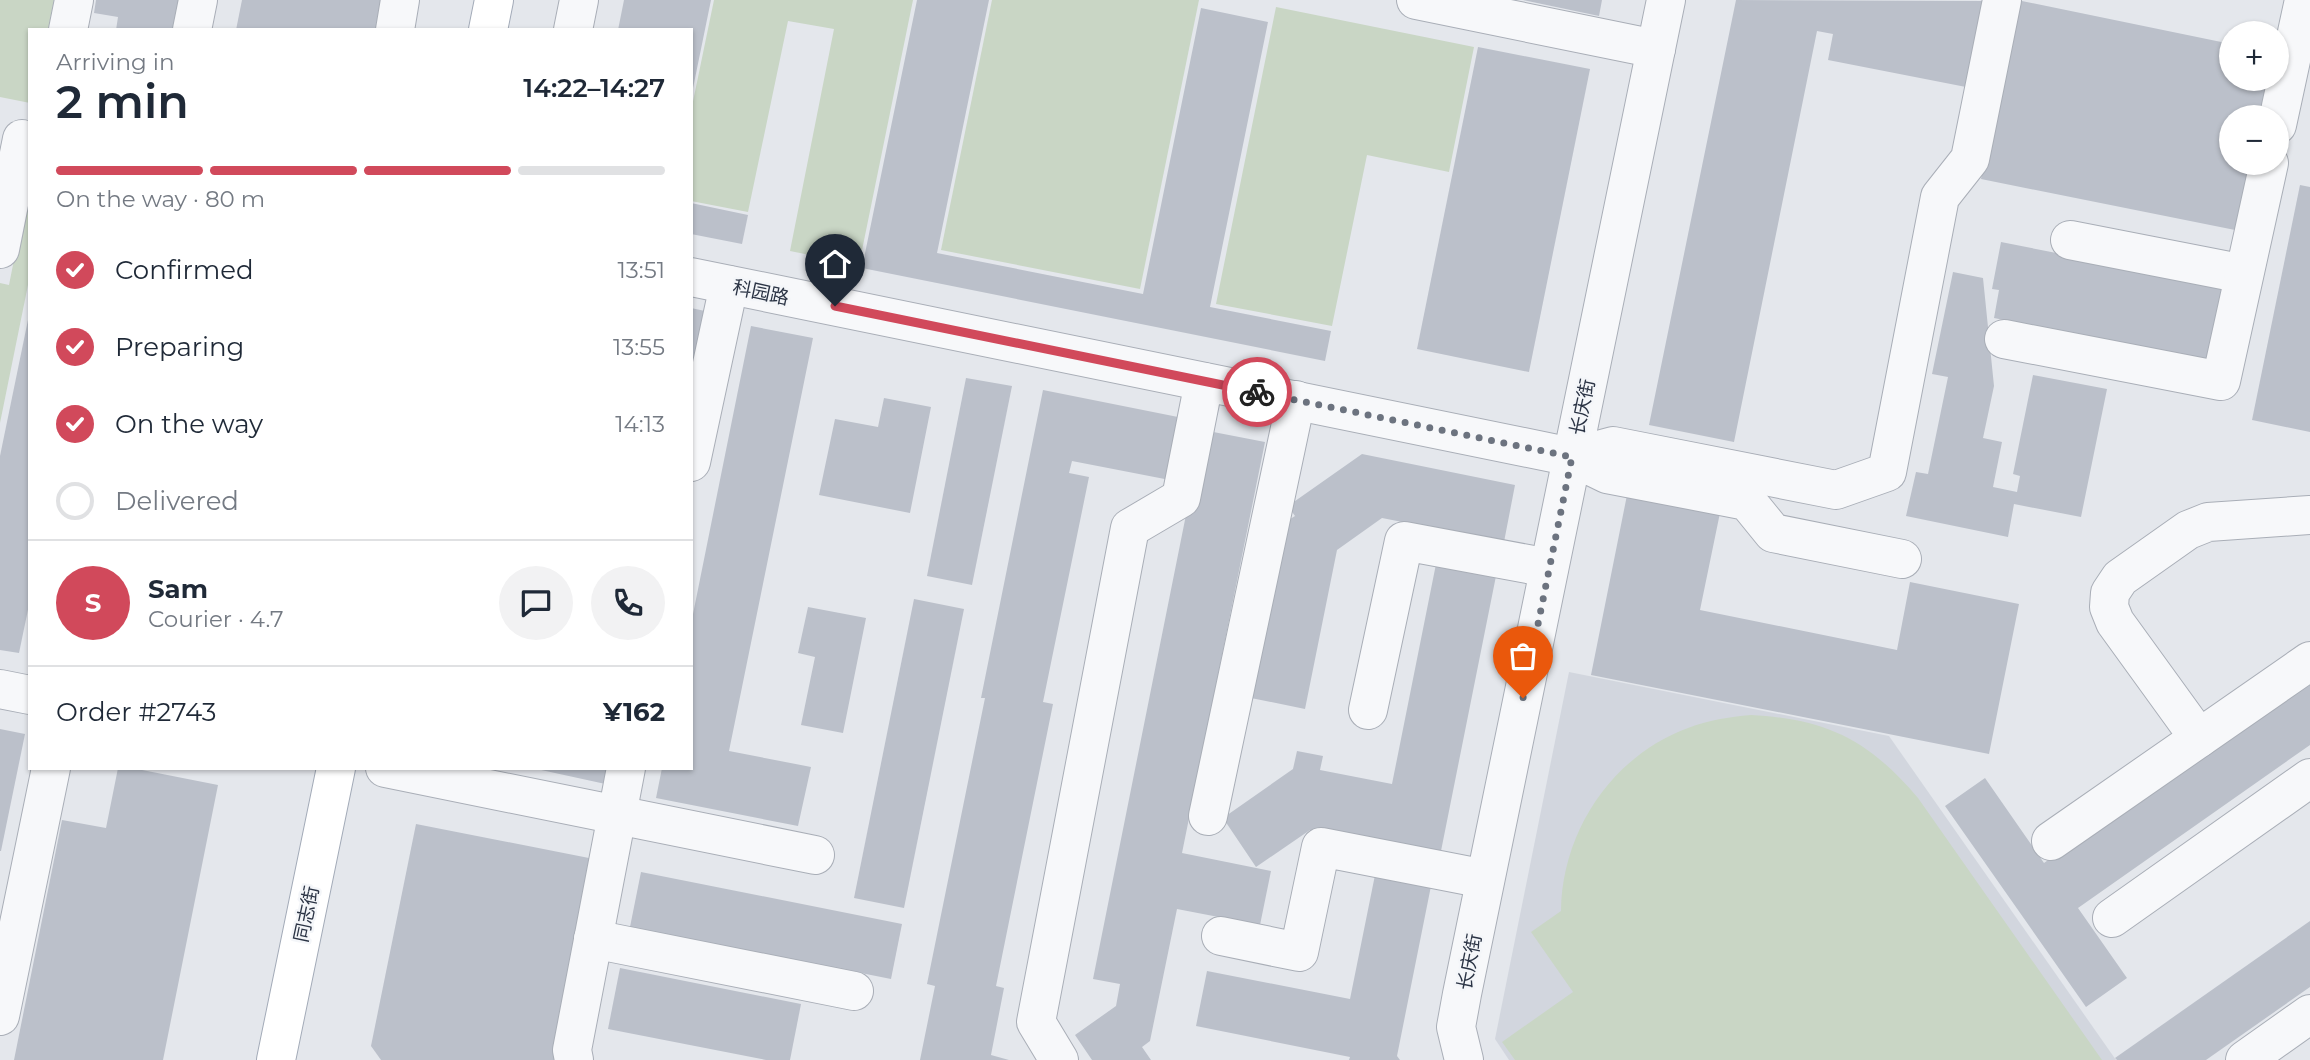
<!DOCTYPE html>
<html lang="en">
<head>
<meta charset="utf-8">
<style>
	body { margin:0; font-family:Montserrat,"Noto Sans SC",sans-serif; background:#f2f2f3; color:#1f2937; height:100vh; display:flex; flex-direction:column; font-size:26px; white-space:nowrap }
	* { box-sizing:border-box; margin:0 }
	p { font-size:23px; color:#747a83 }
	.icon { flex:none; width:38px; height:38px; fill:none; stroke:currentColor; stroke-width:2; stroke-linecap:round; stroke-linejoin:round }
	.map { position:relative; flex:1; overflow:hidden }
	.sheet { position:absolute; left:28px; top:28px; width:665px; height:742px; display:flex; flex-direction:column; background:#fff; border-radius:0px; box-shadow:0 2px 5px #0004 }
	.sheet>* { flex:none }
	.buttons { position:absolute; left:2219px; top:21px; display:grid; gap:14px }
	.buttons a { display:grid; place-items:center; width:70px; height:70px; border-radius:50%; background:#fff; box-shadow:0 2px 5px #0004; font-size:35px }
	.pin { position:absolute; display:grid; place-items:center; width:60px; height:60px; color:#fff; margin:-72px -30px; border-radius:50% 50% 50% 0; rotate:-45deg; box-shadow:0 0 7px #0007 }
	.pin .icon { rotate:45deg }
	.courier { position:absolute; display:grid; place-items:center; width:70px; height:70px; margin:-35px; border:5px solid #d1495b; border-radius:50%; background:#fff; color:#222; box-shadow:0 2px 9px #0007 }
	.headline em { font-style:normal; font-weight:600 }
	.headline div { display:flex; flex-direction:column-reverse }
	.headline { display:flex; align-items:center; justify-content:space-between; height:119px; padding:0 28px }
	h1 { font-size:46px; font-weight:600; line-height:52px }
	.bar { display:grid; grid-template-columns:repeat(4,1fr); gap:10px 7px; align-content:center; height:84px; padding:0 28px }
	.bar i { height:9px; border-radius:5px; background:#e0e1e3 }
	.bar .current { background:#d1495b }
	.bar p { grid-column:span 4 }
	.line { display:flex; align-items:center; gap:18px; padding:0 28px; border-top:2px solid #e0e1e3 }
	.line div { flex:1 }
	.round { display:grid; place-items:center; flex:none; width:74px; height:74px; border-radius:37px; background:#f2f2f3 }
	ol { padding:0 28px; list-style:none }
	li { display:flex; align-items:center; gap:21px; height:77px }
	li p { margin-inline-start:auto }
	li .icon { padding:7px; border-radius:50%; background:#d1495b; color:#fff; stroke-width:4 }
	li:last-child { color:#747a83 }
	li i { width:38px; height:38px; border:4px solid #e0e1e3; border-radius:50% }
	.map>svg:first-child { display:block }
	.built { fill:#d2d6de }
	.green { fill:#c9d6c5 }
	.building { fill:#bbc0ca }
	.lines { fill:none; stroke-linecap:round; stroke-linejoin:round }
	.minor-casing { stroke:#a9aeb7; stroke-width:40 }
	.major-casing { stroke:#a3abb8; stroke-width:40 }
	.minor { stroke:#f7f8fa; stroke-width:38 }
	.major { stroke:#fff; stroke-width:38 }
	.done { stroke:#6c737f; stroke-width:7; stroke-dasharray:0 12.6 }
	.route { stroke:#d1495b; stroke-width:9 }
	.labels { text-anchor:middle; stroke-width:5; stroke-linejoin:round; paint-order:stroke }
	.street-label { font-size:19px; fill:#2b3445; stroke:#f4f6f9 }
</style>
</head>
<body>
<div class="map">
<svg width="2310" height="1060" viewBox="0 0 2310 1060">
	<rect width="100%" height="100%" fill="#e4e7ec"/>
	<polygon class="built" points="1569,672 1889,736 2116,1060 1509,1060 1495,1039"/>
	<g class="green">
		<polygon points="0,0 54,0 48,30 30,30 30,103 0,97"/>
		<polygon points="714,0 913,0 859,265 790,251 834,29 788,21 748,212 691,201 691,111"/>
		<polygon points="992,0 1199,0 1140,289 941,250"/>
		<polygon points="1276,7 1474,47 1449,172 1367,155 1332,326 1216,304"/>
		<polygon points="29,184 30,275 0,423 0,283 9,285"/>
		<path d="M1751,715C1826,719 1869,740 1918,798L2102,1060H1515L1502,1042L1573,992L1531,932L1561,911C1562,831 1612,756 1688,728C1708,720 1729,717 1751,715Z"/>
	</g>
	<g class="building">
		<polygon points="96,0 179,0 173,30 116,30 118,17 94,13"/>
		<polygon points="242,0 382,0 376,30 236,30"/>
		<polygon points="624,0 711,0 692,93 691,30 618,30"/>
		<polygon points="917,0 989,0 937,253 1143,294 1201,8 1268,22 1210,307 1331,331 1325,361 862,268"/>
		<polygon points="1523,0 1602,0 1599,16"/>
		<polygon points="1736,0 1984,1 1966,87 1828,60 1833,34 1817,31 1734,442 1649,425"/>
		<polygon points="2017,0 2231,44 2231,79 2276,79 2269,117 2231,117 2231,163 2260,163 2245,232 1981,179"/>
		<polygon points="1478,47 1590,69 1529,372 1417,349"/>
		<polygon points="2300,185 2310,187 2310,432 2252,420"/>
		<polygon points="691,203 748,215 742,244 691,234"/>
		<polygon points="2001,242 2228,287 2212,361 1994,318 1999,290 1992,289"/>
		<polygon points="1953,272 1983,278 1994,386 1983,438 2002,442 1993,487 2017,492 2020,476 2013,474 2033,375 2107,389 2081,517 2014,504 2008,537 1906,516 1916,472 1928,474 1948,377 1932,374"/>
		<polygon points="691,308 705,311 691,374"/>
		<polygon points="29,315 30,600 19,653 0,650 0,456"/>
		<polygon points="751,326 813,338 729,751 811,767 798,826 656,798 662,768 691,768 691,624"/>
		<polygon points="966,378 1012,386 972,585 927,576"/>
		<polygon points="1043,390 1188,419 1175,481 1072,461 1069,473 1089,477 1043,702 1053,704 996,986 1004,988 991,1055 1009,1060 920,1060 935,986 927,984 985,698 981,698"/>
		<polygon points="884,398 931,407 910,513 819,495 835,419 878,427"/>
		<polygon points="1203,430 1265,442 1182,853 1271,871 1260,925 1177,909 1150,1041 1142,1047 1151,1060 1092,1060 1075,1035 1116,1006 1120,984 1093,979"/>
		<polygon points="1362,454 1515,485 1504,542 1382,518 1337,550 1305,709 1251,698 1287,521 1295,516 1288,506"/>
		<polygon points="1628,490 1721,508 1700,610 1897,650 1910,582 2019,604 1989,754 1591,675"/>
		<polygon points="1436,564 1496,576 1440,856 1310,830 1256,867 1223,818 1293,769 1297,751 1323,756 1320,770 1392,784"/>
		<polygon points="914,599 964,609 904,908 854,898"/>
		<polygon points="808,607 866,618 843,733 801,725 815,657 798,653"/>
		<polygon points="2310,676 2310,745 2078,908 2127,978 2086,1007 1945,806 1985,778 2044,863"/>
		<polygon points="0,729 25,734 1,851 0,851"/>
		<polygon points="118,768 132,768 218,785 163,1060 14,1060 62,820 106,828"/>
		<polygon points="532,768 613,768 610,785"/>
		<polygon points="416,824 594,859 554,1060 381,1060 371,1046"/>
		<polygon points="641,872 902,924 891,979 630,927"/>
		<polygon points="1375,875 1431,886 1397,1056 1400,1060 1349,1060 1350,1057 1196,1026 1207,971 1350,999"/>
		<polygon points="2310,921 2310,987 2206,1060 2117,1060 2115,1058"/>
		<polygon points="620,968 801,1004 790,1060 766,1060 608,1029"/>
	</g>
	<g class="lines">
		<g class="minor-casing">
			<g id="minor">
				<polyline points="1416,0 1656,49"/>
				<polyline points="68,30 74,0"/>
				<polyline points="192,30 198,0"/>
				<polyline points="395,30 400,0"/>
				<polyline points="573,30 579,0"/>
				<polyline points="2277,125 2304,0"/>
				<polyline points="2070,240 2244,274"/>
				<polyline points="0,249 22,139"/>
				<polyline points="691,277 1572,457 1607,474 1747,501 1773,533 1902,559"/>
				<polyline points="2004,339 2221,381 2269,163"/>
				<polyline points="1572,457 1613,446 1836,490 1887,472 1940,197 1970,159 2002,0"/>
				<polyline points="691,462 729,285"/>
				<polyline points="0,689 30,695"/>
				<polyline points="1368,710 1404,541 1549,568"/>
				<polyline points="2199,738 2115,622 2109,607 2110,593 2120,578 2188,530 2208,522 2310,515"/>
				<polyline points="385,768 815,855"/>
				<polyline points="1208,816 1296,400"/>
				<polyline points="2051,841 2310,661"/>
				<polyline points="2112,918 2310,778"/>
				<polyline points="1221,936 1299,952 1321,847 1485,879"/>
				<polyline points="593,939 854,991"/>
				<polyline points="0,1016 51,768"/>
				<polyline points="574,1060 572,1050 626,768"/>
				<polyline points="1059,1060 1036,1022 1130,528 1181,498 1204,382"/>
				<polyline points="1464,1060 1456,1027 1462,994 1666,0"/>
				<polyline points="2245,1060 2310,1014"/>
			</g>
		</g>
		<g class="major-casing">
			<g id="major">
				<polyline points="488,30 494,0"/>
				<polyline points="276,1060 336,768"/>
			</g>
		</g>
		<use href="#minor" class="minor"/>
		<use href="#major" class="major"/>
	</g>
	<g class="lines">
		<polyline class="done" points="1257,392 1572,457 1523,698"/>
		<polyline class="route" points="835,306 1257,392"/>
	</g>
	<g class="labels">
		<g class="street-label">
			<text transform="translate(761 292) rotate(12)" y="7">科园路</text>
			<text transform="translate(1582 407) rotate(-78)" y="7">长庆街</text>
			<text transform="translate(306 914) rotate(-78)" y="7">同志街</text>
			<text transform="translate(1469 962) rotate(-79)" y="7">长庆街</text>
		</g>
	</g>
</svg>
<div class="buttons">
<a>+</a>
<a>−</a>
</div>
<div class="pin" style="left:1523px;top:698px;background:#ea580c"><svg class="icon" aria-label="bag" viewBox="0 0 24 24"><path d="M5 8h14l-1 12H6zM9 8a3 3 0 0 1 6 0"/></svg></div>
<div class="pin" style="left:835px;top:306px;background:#1f2937"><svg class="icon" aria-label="home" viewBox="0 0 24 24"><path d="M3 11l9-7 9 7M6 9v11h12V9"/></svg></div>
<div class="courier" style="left:1257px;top:392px"><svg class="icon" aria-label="bike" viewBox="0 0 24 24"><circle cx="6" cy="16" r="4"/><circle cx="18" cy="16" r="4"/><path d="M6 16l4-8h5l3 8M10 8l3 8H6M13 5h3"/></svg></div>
<section class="sheet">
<div class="headline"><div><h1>2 min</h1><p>Arriving in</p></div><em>14:22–14:27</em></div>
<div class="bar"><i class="current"></i><i class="current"></i><i class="current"></i><i></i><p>On the way · 80 m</p></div>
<ol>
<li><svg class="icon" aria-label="check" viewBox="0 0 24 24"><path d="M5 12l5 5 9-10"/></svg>Confirmed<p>13:51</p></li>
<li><svg class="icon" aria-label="check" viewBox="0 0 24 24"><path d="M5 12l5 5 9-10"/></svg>Preparing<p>13:55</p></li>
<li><svg class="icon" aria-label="check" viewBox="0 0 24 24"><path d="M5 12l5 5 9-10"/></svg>On the way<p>14:13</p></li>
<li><i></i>Delivered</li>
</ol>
<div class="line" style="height:126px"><b class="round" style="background:#d1495b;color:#fff">S</b><div><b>Sam</b><p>Courier · 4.7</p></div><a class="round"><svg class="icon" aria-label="chat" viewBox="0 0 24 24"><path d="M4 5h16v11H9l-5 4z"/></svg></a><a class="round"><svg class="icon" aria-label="phone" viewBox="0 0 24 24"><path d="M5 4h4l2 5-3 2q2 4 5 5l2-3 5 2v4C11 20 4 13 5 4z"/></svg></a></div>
<div class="line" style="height:91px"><div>Order #2743</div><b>¥162</b></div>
</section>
</div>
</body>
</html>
